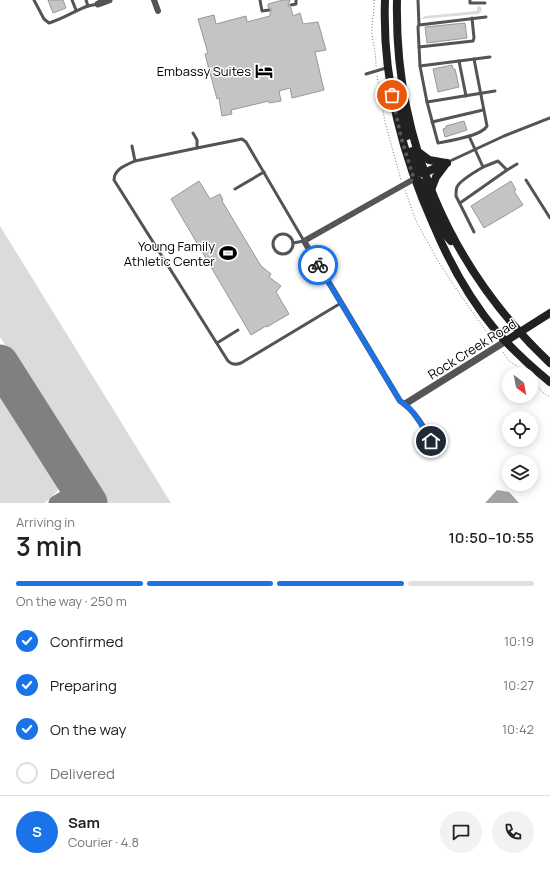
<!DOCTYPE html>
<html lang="en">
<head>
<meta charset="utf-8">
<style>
	body { margin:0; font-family:Manrope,sans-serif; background:#f2f2f2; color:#222; height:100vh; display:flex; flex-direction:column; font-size:15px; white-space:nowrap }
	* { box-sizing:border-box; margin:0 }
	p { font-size:13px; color:#767676 }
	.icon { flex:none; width:22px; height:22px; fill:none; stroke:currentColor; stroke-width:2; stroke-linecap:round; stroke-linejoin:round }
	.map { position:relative; height:503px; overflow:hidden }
	.panel { display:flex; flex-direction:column; background:#fff; flex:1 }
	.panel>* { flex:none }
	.needle { width:26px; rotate:148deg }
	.buttons { position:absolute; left:502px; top:367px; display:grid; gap:8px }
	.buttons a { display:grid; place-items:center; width:36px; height:36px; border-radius:50%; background:#fff; box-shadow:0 2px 10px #0003; font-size:20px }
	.pin { position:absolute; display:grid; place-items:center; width:34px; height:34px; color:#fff; margin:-17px; border:2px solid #fff; border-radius:50%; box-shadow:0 1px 4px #0007 }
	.courier { position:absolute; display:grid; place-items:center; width:40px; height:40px; margin:-20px; border:3px solid #1a73e8; border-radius:50%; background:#fff; color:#222; box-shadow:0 1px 5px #0007 }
	.overview em { font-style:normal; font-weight:600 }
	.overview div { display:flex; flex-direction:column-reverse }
	.overview { display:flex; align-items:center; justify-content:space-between; height:68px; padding:0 16px }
	h1 { font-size:26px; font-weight:600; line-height:30px }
	.bar { display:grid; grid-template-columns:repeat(4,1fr); gap:6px 4px; align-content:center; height:48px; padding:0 16px }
	.bar i { height:5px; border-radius:3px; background:#e0e0e0 }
	.bar .on { background:#1a73e8 }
	.bar p { grid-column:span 4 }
	.line { display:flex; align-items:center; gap:10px; padding:0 16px; border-top:1px solid #e0e0e0 }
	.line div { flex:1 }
	.round { display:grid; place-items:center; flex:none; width:42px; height:42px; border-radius:21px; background:#f2f2f2 }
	ol { padding:0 16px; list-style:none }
	li { display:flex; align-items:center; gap:12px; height:44px }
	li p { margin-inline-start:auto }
	li .icon { padding:4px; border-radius:50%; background:#1a73e8; color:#fff; stroke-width:4 }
	li:last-child { color:#767676 }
	li i { width:22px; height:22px; border:2px solid #e0e0e0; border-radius:50% }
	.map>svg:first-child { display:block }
	.green { fill:#dbdbdb }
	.water { fill:#a2a2a2 }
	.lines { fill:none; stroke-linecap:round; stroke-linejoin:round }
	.taxiway { stroke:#808080; stroke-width:15 }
	.runway { stroke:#808080; stroke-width:37 }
	.building { fill:#c4c4c4; stroke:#989898 }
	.path { stroke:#767676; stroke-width:1; stroke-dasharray:1 2; stroke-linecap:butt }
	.service { stroke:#545454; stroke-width:3 }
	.minor { stroke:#545454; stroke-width:6 }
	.tertiary { stroke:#545454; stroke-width:7 }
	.secondary { stroke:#212121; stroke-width:8 }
	.done { stroke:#595959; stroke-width:4; stroke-dasharray:0 7.2 }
	.route { stroke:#1a73e8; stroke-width:5 }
	.labels { text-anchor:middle; stroke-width:3; stroke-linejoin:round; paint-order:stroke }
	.poi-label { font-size:13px; fill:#000; stroke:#fff; text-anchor:end }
	.street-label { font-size:13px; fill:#000; stroke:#fff }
</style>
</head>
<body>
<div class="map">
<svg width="550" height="503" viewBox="0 0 550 503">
	<rect width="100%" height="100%" fill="#fff"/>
	<g class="green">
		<polygon points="478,6 481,7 482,10 480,13 478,14 421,19 425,16 477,11 477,7"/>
		<polygon points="0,226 171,503 105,503 0,337"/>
		<polygon points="0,384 63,484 51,498 44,503 0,503"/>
	</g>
	<polygon class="water" points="497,490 509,492 519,503 485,503"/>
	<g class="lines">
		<polyline class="taxiway" points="56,503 80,489"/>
		<polyline class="runway" points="0,363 89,503"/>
	</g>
	<g class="building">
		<polygon points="48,0 63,0 66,8 53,13"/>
		<polygon points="283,0 290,0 288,6 291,8 293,16 300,13 303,24 318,22 326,50 315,52 324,90 292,98 290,88 279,91 281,101 269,103 269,101 231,110 232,114 222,116 219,98 217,99 205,54 208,53 198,19 214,15 216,24 246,16 247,22 270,16 270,13 272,9 268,7 268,4"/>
		<polygon points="465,23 467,38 427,43 425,27"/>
		<polygon points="452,65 453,69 455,69 459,87 438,92 433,69"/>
		<polygon points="464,121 467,130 445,137 443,129 446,128 446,126"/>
		<polygon points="199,181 210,199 220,194 223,200 222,201 261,266 271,274 269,277 281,286 276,292 289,314 267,327 266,326 251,335 171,199"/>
		<polygon points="511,181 516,190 514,191 523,205 484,228 471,206"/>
	</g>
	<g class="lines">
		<g class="path">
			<path d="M374,0C375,12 371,23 372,35C374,47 376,54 376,67"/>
			<polyline points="377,76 385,122 401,180"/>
			<polyline points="405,190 416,221 438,261 461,296 494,342"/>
			<polyline points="503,352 508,360 527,374"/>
			<polyline points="531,379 542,392 550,397"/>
		</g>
		<g class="service">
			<path d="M34,0L44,19L49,23C63,19 74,11 88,6"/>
			<polyline points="72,0 76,10"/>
			<polyline points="86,0 88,6 98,4"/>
			<polyline points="260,0 262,11 269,10"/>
			<polyline points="418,0 419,25"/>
			<polyline points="470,0 470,3 485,3"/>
			<polyline points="291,5 296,4 296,0"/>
			<polyline points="486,17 419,25 418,27 420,66 427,102 495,91"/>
			<polyline points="419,47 473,41 474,38 472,18"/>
			<polyline points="459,61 466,96"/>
			<polyline points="420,66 490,57"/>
			<polyline points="366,74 386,68"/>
			<path d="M427,102L438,143C449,141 482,136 487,126L474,59"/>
			<polyline points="432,122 483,110"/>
			<polyline points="193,133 197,140 197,148 242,139 246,142 304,241 293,243"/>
			<polyline points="469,136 483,167 498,161 507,170 517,164"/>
			<polyline points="132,146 135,161 197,148"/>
			<path d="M135,161C126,165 114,169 114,180L228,361C232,365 236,365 241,363L341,303"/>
			<polyline points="448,162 504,136 550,118"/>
			<polyline points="526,180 550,218"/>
			<polyline points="235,189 264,172"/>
			<polyline points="460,203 507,170"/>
			<path d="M474,232L456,196C456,193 456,189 457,187C460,180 477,171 483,167"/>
			<circle cx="283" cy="244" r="10"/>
			<polyline points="217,343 238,330"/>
		</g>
		<g class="minor">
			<polyline points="154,0 158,11"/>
			<path d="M414,179L304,241L400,401C416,410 429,437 438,453"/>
		</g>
		<g class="tertiary">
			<polyline points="98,4 109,0"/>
			<polyline points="405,404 506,341"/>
		</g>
		<g class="secondary">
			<path d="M385,0C382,79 402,155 434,226C450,264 470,300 497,332C513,350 531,367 550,382"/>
			<path d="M397,0C394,139 449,268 550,363"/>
			<polyline points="398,107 402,117 407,136"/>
			<polyline points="412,151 416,166 420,173 424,173 447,163"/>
			<polyline points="417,151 429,160 446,163"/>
			<polyline points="419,181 422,184 443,232 451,241"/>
			<polyline points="431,190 436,177 445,165"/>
			<polyline points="506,341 550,313"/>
		</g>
	</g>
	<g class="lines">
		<polyline class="done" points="318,265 304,241 414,179 401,137 392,95"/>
		<path class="route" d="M318,265L400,401C414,409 422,427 431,441"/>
	</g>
	<defs>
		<g id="hotel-bare" transform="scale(1.38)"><path d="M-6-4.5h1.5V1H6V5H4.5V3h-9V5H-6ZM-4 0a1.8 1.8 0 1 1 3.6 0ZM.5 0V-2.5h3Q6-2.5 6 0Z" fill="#000" stroke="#fff" stroke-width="2.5" paint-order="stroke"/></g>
		<g id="stadium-bare" transform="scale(1.38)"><path d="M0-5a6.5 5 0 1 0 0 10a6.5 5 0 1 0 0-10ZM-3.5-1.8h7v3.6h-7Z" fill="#000" stroke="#fff" stroke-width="2.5" paint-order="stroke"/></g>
	</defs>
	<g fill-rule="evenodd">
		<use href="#hotel-bare" x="264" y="71"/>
		<use href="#stadium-bare" x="228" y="253"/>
	</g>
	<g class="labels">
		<g class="poi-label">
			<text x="251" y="76">Embassy Suites</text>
			<text x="215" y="251">Young Family<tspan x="215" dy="15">Athletic Center</tspan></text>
		</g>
		<g class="street-label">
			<text transform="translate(472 349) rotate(-32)" y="5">Rock Creek Road</text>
		</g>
	</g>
</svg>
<div class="buttons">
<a><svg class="needle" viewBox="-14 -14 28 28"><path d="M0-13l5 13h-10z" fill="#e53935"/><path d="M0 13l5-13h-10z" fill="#767676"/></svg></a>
<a><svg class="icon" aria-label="locate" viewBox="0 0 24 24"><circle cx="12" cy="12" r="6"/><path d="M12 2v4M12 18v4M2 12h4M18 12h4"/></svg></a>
<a><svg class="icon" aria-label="layers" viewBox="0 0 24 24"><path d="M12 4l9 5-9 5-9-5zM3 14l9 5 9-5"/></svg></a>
</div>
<div class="pin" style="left:392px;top:95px;background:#ea580c"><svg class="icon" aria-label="bag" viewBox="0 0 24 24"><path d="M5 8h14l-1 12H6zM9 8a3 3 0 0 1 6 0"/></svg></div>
<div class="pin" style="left:431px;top:441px;background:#1f2937"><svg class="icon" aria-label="home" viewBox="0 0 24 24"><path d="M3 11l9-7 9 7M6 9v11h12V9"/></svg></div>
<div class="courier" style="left:318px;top:265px"><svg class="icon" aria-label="bike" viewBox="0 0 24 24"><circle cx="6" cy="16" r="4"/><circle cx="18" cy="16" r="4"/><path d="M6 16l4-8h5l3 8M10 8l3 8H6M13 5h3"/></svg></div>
</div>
<section class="panel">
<div class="overview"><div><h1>3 min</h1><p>Arriving in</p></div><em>10:50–10:55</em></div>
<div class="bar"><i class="on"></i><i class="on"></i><i class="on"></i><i></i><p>On the way · 250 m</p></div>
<ol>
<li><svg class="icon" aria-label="check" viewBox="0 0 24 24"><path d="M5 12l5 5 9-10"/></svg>Confirmed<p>10:19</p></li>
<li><svg class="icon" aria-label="check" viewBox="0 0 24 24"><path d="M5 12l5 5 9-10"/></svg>Preparing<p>10:27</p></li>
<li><svg class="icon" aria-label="check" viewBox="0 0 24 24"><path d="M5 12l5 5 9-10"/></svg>On the way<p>10:42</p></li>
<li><i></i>Delivered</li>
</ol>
<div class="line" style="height:72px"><b class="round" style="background:#1a73e8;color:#fff">S</b><div><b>Sam</b><p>Courier · 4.8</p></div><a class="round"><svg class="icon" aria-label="chat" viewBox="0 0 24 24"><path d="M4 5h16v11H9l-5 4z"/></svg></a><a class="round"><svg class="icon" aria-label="phone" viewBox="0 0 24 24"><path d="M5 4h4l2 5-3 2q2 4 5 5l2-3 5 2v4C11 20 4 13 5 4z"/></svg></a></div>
</section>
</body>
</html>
